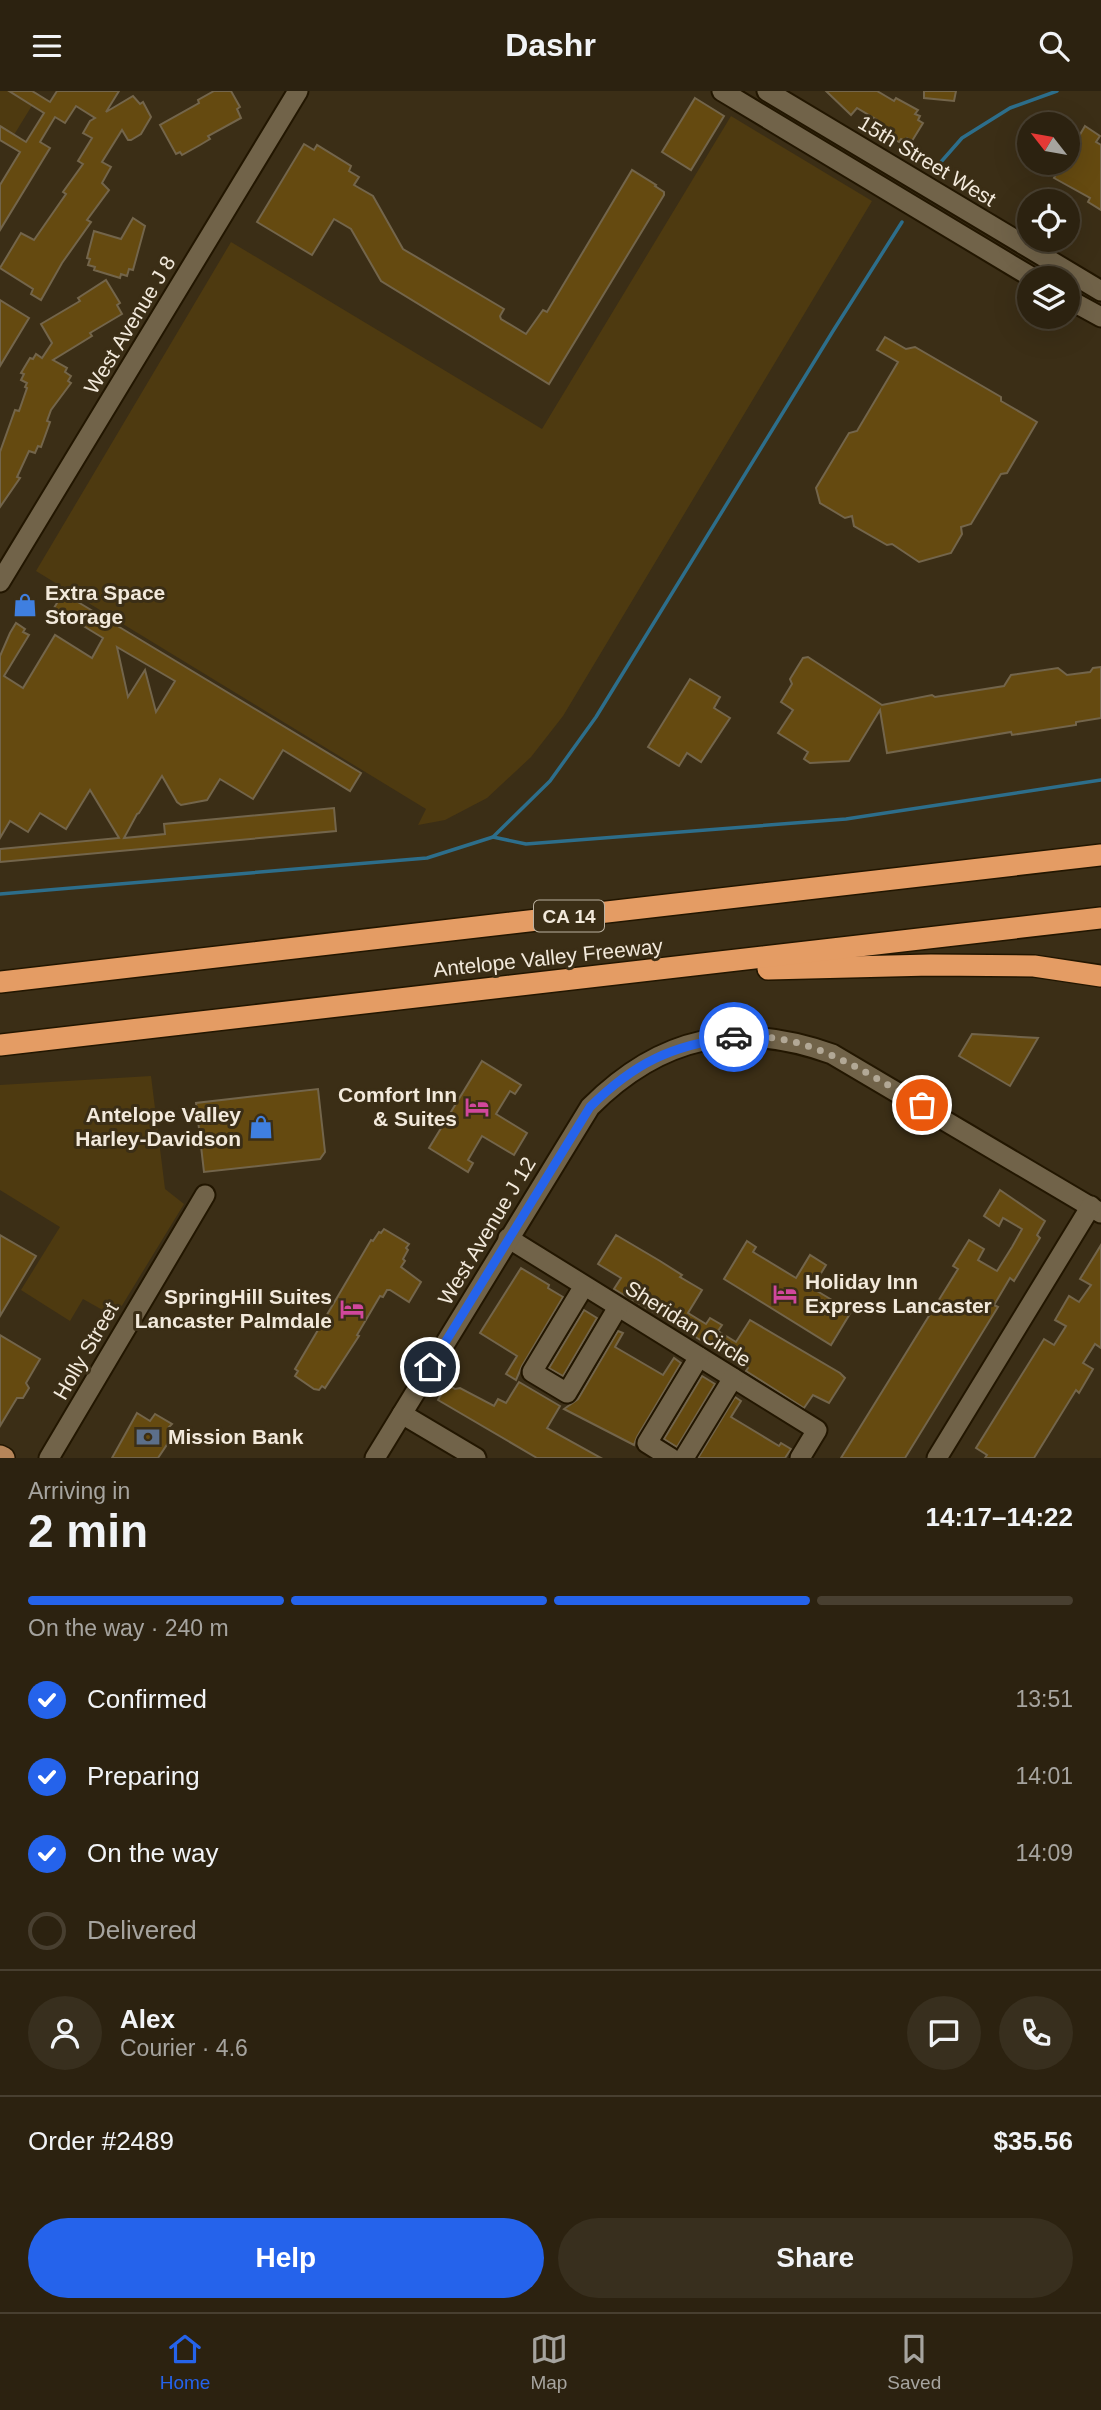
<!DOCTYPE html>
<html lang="en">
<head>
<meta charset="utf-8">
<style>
	body { margin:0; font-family:Helvetica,sans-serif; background:#382f1e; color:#f1f3f6; height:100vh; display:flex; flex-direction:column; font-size:26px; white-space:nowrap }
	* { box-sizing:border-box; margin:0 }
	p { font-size:23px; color:#a6a49f }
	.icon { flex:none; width:38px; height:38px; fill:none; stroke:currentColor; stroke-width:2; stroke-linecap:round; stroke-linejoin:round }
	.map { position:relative; height:1367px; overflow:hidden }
	.panel { display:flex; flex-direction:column; background:#2c2210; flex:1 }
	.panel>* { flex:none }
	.needle { width:46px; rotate:301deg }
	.buttons { position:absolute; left:1017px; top:21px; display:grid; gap:14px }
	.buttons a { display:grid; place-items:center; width:63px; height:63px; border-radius:50%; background:#2c2210; box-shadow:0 7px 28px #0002,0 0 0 2px #483f30; font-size:35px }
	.pin { position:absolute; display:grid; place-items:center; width:60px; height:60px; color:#fff; margin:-30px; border:4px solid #fff; border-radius:50%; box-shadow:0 2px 7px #0007 }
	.courier { position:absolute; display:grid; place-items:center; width:70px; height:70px; margin:-35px; border:5px solid #2563eb; border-radius:50%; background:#fff; color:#222; box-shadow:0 2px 9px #0007 }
	.summary em { font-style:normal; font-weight:700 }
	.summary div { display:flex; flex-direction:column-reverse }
	.summary { display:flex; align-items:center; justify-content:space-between; height:119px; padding:0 28px }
	h1 { font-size:46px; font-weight:700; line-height:52px }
	.bar { display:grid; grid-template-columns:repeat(4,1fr); gap:10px 7px; align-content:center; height:84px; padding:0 28px }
	.bar i { height:9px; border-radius:5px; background:#483f30 }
	.bar .on { background:#2563eb }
	.bar p { grid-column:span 4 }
	.line { display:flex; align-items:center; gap:18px; padding:0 28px; border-top:2px solid #483f30 }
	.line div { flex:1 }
	.round { display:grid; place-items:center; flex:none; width:74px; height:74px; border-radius:37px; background:#382f1e }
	ol { padding:0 28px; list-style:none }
	li { display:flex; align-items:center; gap:21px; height:77px }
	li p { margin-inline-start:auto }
	li .icon { padding:7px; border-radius:50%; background:#2563eb; color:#fff; stroke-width:4 }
	li:last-child { color:#a6a49f }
	li i { width:38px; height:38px; border:4px solid #483f30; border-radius:50% }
	.cta { display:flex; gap:14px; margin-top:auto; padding:14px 28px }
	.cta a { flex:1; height:80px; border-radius:42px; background:#2563eb; color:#fff; font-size:28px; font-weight:700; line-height:80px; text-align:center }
	.cta a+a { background:#382f1e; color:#f1f3f6 }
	header { display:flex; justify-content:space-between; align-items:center; height:91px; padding:0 28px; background:#2c2210; font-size:32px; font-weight:700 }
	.tabs { display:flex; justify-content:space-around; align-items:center; height:98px; border-top:2px solid #483f30; background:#2c2210; font-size:19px; color:#a6a49f }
	.tabs a { display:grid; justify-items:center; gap:4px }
	.tabs .on { color:#2563eb }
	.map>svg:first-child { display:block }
	.green { fill:#4e3a10 }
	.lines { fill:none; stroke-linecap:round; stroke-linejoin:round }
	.stream { stroke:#2d6e8b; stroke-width:3.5 }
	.building { fill:#654a10; stroke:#73654b; stroke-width:2; fill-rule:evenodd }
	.minor-casing { stroke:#221600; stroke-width:23 }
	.major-casing { stroke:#221600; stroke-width:24 }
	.highway-casing { stroke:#221600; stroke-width:24 }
	.minor { stroke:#716349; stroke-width:19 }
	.major { stroke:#b68559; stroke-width:21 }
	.highway { stroke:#e49c64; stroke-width:21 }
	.done { stroke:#b2a896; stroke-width:7; stroke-dasharray:0 12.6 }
	.route { stroke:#2563eb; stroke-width:9 }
	.labels { text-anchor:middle; stroke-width:6; stroke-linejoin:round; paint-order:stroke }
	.shield { fill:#3b2e16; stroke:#bbb1a0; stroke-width:2 }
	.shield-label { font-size:19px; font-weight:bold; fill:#f2e9db }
	.street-label { font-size:21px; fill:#f2e9db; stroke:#3b2e16 }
	.poi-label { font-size:21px; font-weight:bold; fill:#f2e9db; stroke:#3b2e16; text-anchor:start }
</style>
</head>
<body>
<header><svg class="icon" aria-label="menu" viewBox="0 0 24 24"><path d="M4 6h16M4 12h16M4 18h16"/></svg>Dashr<svg class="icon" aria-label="search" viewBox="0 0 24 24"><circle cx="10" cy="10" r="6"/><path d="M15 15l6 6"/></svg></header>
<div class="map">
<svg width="1101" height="1367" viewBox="0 0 1101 1367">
	<rect width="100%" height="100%" fill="#3b2e16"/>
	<g class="green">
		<polygon points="0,0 34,0 39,3 9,52 0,47"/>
		<polygon points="731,25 872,110 563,625 531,666 487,707 445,729 418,734 426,718 36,480 231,151 542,338"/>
		<polygon points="151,985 165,1098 184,1113 115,1226 83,1208 70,1230 21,1199 60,1136 0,1099 0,994"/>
	</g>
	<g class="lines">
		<g class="stream">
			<polyline points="933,80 962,47 1010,17 1057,0"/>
			<polyline points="493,746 526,753 846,728 1101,689"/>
			<polyline points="0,803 427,767 493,746 550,690 596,626 833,240 902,131"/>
		</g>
	</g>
	<g class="building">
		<polygon points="9,0 32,0 50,11 57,0 119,0 106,21 133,5 140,13 143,11 151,26 141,43 131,49 128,49 122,39 102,71 111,76 102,92 109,99 87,129 91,131 62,172 41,209 31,203 33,198 0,177 21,142 34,149 66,103 63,101 83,73 78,70 92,47 83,42 90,30 95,27 76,15 65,32 55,26 40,51 50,57 0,139 0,94 20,61 0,49 0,35 26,51 44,22"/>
		<polygon points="214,0 231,0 240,16 237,18 241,27 208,45 210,48 200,54 182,64 180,61 176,63 160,34 199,12 198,9"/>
		<polygon points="826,0 877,0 894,10 896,7 918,19 915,23 920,25 918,29 923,32 912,50 907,47 905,50 901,48 899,51 877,38 879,35 875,33 877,29 857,17 851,24"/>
		<polygon points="924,0 956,0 954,10 924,7"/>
		<polygon points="695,7 724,25 691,79 662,61"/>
		<polygon points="1085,35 1100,45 1096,51 1101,54 1101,119 1088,111 1090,107 1054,87 1063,72 1068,72 1068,64"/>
		<polygon points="304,53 314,59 317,54 351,75 349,80 359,86 354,94 373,105 403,158 504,218 500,225 501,228 526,243 543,219 547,221 632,79 656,94 655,95 664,101 664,104 549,293 381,190 351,138 334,128 312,164 257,131"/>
		<polygon points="133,127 145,135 133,179 129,178 127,185 121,183 120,187 94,179 95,176 88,174 90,168 87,167 94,140 121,148"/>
		<polygon points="106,189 120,212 117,214 122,223 90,242 92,245 53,269 67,277 65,281 71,285 68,290 71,292 51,319 47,330 50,331 41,356 38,355 35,362 29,360 17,386 20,387 0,416 0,361 15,319 19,320 27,297 25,296 27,292 21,289 24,283 21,282 30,267 33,268 36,263 42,267 52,252 41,233 80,210 78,207"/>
		<polygon points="0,209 29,227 0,275"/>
		<polygon points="885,246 906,258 915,256 1001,306 1001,310 1037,331 1007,382 1001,383 971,433 961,436 962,443 951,462 919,471 892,453 887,454 854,435 852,425 845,427 820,412 816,397 849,342 857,340 898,271 877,259"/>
		<path d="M63,502L361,682L350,700L283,659L253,708L220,688L207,709L181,714L177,711L162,685L139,722L137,723L124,747L165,743L164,733L334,717L336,740L0,771V758L119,747L90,699L66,738L40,722L28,741L10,730L0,747V565L10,542L16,532L25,538L23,541L29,544L4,585L23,597L55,544L92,567L103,547L54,517ZM117,556L175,590L156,621L145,579L128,606Z"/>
		<polygon points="808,566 882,614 932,604 935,606 1004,595 1011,584 1058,577 1067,584 1090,581 1093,577 1101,576 1101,627 1076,631 1076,634 1012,644 1011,641 887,662 880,619 849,670 810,672 804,668 808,661 778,642 793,619 781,611 792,593 790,588 803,567"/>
		<polygon points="690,588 720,606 714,617 730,627 701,671 687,662 679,675 648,656"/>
		<polygon points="972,943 1038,947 1010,995 959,965"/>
		<polygon points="482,970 521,994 515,1003 510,1000 496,1023 527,1042 514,1064 482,1045 468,1069 473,1072 468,1081 429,1057"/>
		<polygon points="318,998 325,1061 320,1068 204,1081 196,1012"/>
		<polygon points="1000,1099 1045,1130 1037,1144 1040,1147 1014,1190 1010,1187 994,1214 998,1216 905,1367 841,1367 958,1178 953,1175 969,1149 984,1158 978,1169 997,1180 1012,1156 1022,1138 1003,1127 999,1135 984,1125"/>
		<polygon points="384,1138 409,1153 406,1157 408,1159 403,1168 405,1170 401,1176 421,1191 409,1211 390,1199 387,1199 383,1206 380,1205 357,1244 359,1245 325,1297 322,1295 319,1299 314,1298 295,1285 298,1280 295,1278 371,1149 373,1150 379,1141 381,1142"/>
		<polygon points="0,1144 36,1165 0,1225"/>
		<polygon points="616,1144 660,1170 682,1184 680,1186 702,1199 688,1222 706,1233 710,1227 722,1234 718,1240 736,1251 750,1229 840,1282 845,1287 829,1312 813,1304 804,1317 746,1280 748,1277 614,1198 621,1187 598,1173"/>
		<polygon points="747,1150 756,1156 753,1161 796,1187 810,1164 826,1174 812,1197 842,1215 845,1210 854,1216 831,1254 724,1188"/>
		<polygon points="1101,1154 1101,1257 1095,1253 1083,1272 1093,1278 1079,1302 1076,1299 1034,1367 985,1367 987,1364 976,1357 1044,1248 1054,1254 1066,1235 1055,1229 1069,1205 1079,1211 1091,1194 1080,1188"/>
		<polygon points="521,1177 549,1194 548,1197 563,1206 522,1275 516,1289 506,1283 517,1265 480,1242"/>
		<polygon points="584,1219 597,1227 563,1285 549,1277"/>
		<polygon points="618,1240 623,1242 615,1256 663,1284 674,1267 681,1272 637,1346 634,1354 564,1318 578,1308"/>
		<polygon points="0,1244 40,1268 26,1292 29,1297 23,1307 17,1307 0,1335"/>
		<polygon points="702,1285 715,1293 677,1356 664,1348"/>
		<polygon points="519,1291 560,1315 547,1337 601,1367 537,1367 438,1309 447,1293 455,1298 460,1297 494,1315 498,1308 506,1312"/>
		<polygon points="735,1306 741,1310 731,1326 779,1355 781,1352 791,1358 785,1367 698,1367"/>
		<polygon points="137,1322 150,1330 155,1323 172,1333 169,1336 176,1340 158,1367 112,1367"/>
	</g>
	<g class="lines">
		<g class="minor-casing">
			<g id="minor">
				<polyline points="722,0 1033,187"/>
				<polyline points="767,0 1101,200"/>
				<polyline points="1068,208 1101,226"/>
				<polyline points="0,491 298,0"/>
				<polyline points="508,1147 817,1339 800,1367"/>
				<polyline points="584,1195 532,1281 567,1302 618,1216"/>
				<polyline points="402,1323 476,1367"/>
				<polyline points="49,1367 205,1104"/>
				<path d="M375,1367L590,1016C661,945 737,929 832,963L1101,1122"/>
				<polyline points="671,1367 647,1352 699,1266"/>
				<polyline points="684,1367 733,1287"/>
				<polyline points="937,1367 1091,1115"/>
			</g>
		</g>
		<g class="major-casing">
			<polyline id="major" points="0,1365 4,1367"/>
		</g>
		<g class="highway-casing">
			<g id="highway">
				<polyline points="768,878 931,874 1034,875 1101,885"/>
				<polyline points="0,891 1101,764"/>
				<polyline points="0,954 1101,827"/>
			</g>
		</g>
		<use href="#minor" class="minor"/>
		<use href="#major" class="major"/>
		<use href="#highway" class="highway"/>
	</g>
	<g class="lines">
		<path class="done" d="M734,946C805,939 863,980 922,1014"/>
		<path class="route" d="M430,1276L590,1016C634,972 672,954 734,946"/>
	</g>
	<defs>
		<g id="shop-bare" transform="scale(1.89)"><path d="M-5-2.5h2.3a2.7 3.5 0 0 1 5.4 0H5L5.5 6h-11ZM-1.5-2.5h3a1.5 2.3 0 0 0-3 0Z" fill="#3f7fe0" stroke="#3b2e16" stroke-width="2.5" paint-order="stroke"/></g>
		<g id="hotel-bare" transform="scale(1.89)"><path d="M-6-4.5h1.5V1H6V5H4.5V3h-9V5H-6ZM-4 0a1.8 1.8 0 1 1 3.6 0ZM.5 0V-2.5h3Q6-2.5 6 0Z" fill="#d1479c" stroke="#3b2e16" stroke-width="2.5" paint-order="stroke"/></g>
		<g id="bank-bare" transform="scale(1.89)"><path d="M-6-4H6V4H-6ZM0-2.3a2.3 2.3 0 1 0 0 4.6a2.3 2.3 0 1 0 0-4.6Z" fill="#5c6f8a" stroke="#3b2e16" stroke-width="2.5" paint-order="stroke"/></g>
	</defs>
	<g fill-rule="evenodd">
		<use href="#shop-bare" x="25" y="514"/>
		<use href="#hotel-bare" x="477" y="1016"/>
		<use href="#shop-bare" x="261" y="1036"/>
		<use href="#hotel-bare" x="785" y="1203"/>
		<use href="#hotel-bare" x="352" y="1218"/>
		<use href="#bank-bare" x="148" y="1346"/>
	</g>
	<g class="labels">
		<rect class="shield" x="534" y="809.5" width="70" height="31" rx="5"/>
		<g class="shield-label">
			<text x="569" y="832">CA 14</text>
		</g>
		<g class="street-label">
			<text transform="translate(927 70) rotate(31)" y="7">15th Street West</text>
			<text transform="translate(130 234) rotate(-59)" y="7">West Avenue J 8</text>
			<text transform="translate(548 867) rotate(-6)" y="7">Antelope Valley Freeway</text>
			<text transform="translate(487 1140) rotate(-59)" y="7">West Avenue J 12</text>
			<text transform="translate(688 1233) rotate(32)" y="7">Sheridan Circle</text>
			<text transform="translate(86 1260) rotate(-60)" y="7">Holly Street</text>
		</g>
		<g class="poi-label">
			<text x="45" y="509">Extra Space<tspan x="45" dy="24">Storage</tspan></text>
			<text x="457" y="1011" text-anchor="end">Comfort Inn<tspan x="457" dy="24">&amp; Suites</tspan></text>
			<text x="241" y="1031" text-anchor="end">Antelope Valley<tspan x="241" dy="24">Harley-Davidson</tspan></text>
			<text x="805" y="1198">Holiday Inn<tspan x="805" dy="24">Express Lancaster</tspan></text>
			<text x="332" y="1213" text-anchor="end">SpringHill Suites<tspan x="332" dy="24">Lancaster Palmdale</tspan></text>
			<text x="168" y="1353">Mission Bank</text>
		</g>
	</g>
</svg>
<div class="buttons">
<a><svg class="needle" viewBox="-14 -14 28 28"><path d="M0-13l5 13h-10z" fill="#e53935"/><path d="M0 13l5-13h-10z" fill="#a6a49f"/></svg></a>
<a><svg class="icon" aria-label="locate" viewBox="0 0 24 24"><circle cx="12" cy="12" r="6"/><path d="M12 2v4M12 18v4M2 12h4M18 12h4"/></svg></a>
<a><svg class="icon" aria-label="layers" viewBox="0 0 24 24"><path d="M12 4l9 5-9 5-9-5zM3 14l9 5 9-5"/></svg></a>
</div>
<div class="pin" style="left:922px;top:1014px;background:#ea580c"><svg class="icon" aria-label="bag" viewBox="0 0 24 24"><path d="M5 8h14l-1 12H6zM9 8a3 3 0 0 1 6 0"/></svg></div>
<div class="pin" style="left:430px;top:1276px;background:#1f2937"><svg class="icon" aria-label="home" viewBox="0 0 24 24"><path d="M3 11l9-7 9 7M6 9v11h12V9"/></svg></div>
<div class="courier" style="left:734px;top:946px"><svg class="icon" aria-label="car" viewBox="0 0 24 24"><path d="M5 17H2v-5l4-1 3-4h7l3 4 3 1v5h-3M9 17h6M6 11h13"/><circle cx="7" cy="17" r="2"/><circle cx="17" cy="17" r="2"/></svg></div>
</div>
<section class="panel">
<div class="summary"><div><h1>2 min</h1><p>Arriving in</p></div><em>14:17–14:22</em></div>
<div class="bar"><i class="on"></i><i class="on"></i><i class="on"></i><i></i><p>On the way · 240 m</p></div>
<ol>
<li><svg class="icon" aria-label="check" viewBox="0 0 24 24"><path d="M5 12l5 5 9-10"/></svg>Confirmed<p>13:51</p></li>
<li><svg class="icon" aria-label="check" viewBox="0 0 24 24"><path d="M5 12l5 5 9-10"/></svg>Preparing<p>14:01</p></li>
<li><svg class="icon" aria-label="check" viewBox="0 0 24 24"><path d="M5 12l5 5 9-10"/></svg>On the way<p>14:09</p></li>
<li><i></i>Delivered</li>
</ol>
<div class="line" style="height:126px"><a class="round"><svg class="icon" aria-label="person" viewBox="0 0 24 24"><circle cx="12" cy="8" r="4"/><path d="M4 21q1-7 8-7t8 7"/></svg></a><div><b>Alex</b><p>Courier · 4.6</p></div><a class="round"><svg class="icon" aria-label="chat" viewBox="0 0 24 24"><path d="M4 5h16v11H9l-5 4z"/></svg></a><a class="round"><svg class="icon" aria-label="phone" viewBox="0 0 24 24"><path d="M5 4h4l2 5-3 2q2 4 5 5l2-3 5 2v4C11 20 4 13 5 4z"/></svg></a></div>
<div class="line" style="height:91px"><div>Order #2489</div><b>$35.56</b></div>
<div class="cta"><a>Help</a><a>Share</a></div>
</section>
<nav class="tabs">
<a class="on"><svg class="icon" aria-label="home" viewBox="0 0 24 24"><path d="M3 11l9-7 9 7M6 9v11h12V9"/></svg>Home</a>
<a><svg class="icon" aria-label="map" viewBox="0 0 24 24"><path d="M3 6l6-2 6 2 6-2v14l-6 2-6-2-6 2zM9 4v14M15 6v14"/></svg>Map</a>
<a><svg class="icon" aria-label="saved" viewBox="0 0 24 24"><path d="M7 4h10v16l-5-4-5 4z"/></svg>Saved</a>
</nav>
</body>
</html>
